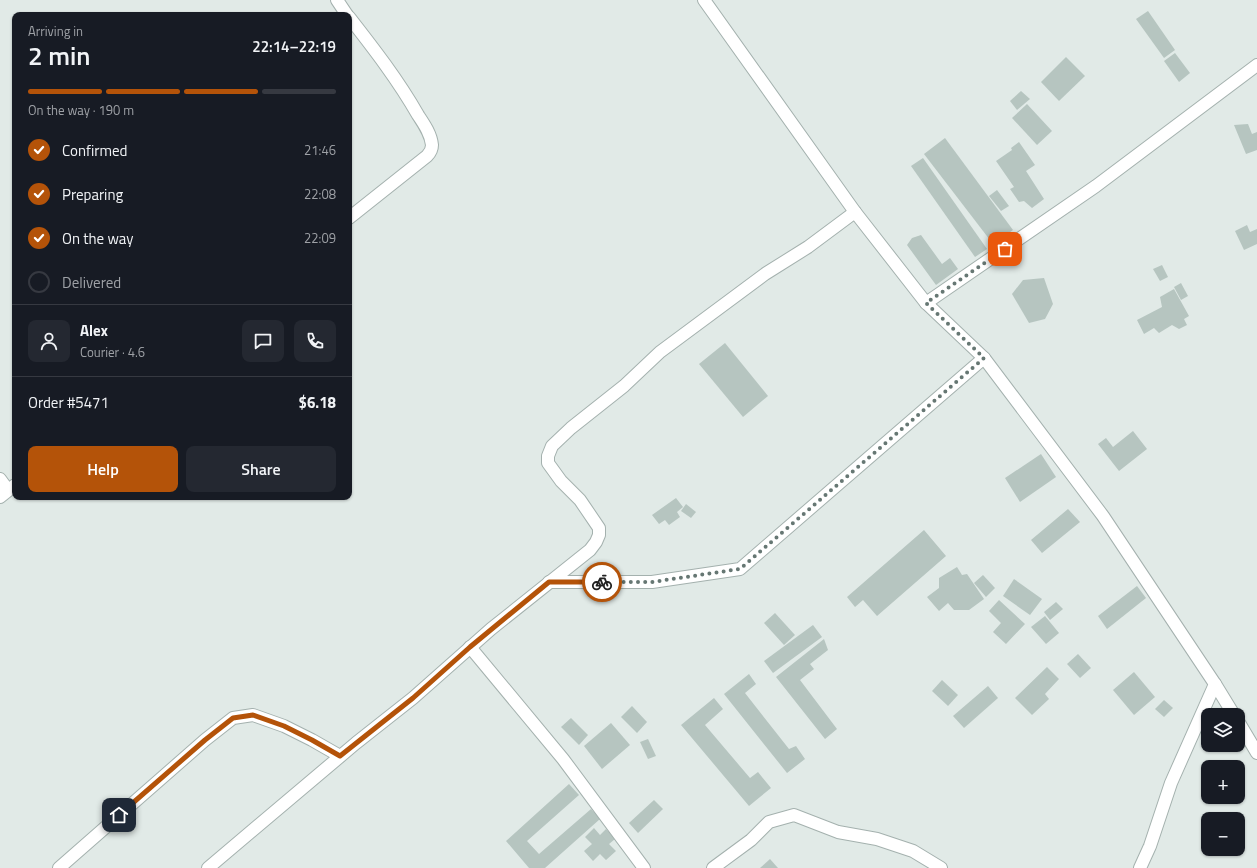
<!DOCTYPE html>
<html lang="en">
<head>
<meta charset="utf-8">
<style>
	body { margin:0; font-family:"Titillium Web",sans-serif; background:#242831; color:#f1f3f6; height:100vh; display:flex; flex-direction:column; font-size:15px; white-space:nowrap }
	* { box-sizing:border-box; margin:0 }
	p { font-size:13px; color:#9ea1a6 }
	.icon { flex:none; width:22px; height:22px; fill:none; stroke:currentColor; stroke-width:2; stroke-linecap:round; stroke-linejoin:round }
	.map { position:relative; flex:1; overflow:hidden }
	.side { position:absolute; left:12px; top:12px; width:340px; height:488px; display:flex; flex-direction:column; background:#171b24; border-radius:8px; box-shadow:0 1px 3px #0004 }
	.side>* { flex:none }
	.buttons { position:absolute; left:1201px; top:708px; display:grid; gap:8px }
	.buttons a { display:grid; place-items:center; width:44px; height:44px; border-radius:8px; background:#171b24; box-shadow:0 1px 3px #0004; font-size:20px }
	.pin { position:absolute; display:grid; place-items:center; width:34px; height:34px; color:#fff; margin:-17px; border-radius:8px; box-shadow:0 2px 6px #0006 }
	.courier { position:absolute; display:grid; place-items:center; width:40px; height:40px; margin:-20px; border:3px solid #b45309; border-radius:50%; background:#fff; color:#222; box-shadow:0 1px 5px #0007 }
	.head em { font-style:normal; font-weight:600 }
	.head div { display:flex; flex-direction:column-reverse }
	.head { display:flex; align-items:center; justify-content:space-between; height:68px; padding:0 16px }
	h1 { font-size:26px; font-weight:600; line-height:30px }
	.bar { display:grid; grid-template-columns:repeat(4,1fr); gap:6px 4px; align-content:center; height:48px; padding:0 16px }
	.bar i { height:5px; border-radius:3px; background:#363941 }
	.bar .selected { background:#b45309 }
	.bar p { grid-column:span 4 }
	.line { display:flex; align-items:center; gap:10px; padding:0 16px; border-top:1px solid #363941 }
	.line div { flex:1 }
	.round { display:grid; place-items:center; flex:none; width:42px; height:42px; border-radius:8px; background:#242831 }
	ol { padding:0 16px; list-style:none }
	li { display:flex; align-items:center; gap:12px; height:44px }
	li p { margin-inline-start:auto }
	li .icon { padding:4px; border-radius:50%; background:#b45309; color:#fff; stroke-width:4 }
	li:last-child { color:#9ea1a6 }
	li i { width:22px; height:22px; border:2px solid #363941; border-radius:50% }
	.action { display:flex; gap:8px; margin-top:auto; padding:8px 16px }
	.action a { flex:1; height:46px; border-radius:8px; background:#b45309; color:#fff; font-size:16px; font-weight:600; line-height:46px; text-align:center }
	.action a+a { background:#242831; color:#f1f3f6 }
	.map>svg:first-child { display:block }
	.building { fill:#b6c5c0 }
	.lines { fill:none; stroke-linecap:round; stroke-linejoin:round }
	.minor-casing { stroke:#a4b1ae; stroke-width:14 }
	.minor { stroke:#fff; stroke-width:12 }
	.done { stroke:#667773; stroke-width:4; stroke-dasharray:0 7.2 }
	.route { stroke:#b45309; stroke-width:5 }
</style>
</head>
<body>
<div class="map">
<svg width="1257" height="868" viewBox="0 0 1257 868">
	<rect width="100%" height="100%" fill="#e1eae7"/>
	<g class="building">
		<polygon points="1148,11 1175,50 1164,58 1136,19"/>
		<polygon points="1175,53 1190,73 1179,82 1164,61"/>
		<polygon points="1066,57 1085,76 1059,101 1041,82"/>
		<polygon points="1021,91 1030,99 1017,110 1010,101"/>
		<polygon points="1027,104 1052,131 1037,145 1012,118"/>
		<polygon points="1248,124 1252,134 1257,132 1257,150 1246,154 1234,125"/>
		<polygon points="945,138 1013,230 993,244 924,154"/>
		<polygon points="1019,142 1035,165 1026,171 1044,199 1032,208 1024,201 1019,202 1010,189 1014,187 996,161 1012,150 1011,148"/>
		<polygon points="923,158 987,249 975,257 911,166"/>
		<polygon points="997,190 1009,206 1001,211 989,196"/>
		<polygon points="1247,225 1250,232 1257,229 1257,244 1244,250 1235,231"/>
		<polygon points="921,235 942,264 950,258 958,269 936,285 907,245 912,238"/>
		<polygon points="1162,265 1168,277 1160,281 1153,269"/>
		<polygon points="1044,278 1053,304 1045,319 1029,323 1012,294 1023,280"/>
		<polygon points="1181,283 1188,296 1181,300 1174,287"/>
		<polygon points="1174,289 1189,316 1184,319 1187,325 1179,329 1172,325 1159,333 1154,328 1144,334 1137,320 1162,307 1160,297"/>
		<polygon points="725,343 768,396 743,417 699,364"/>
		<polygon points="1133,431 1147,449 1119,471 1098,444 1106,438 1113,447"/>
		<polygon points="1041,454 1056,477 1020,502 1005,478"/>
		<polygon points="676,498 683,507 677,512 680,517 669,525 665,520 659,524 652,515"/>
		<polygon points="686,504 696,512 691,518 681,511"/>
		<polygon points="1068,509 1080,522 1042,553 1031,540"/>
		<polygon points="924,530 946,556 877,616 863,600 855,607 847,597"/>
		<polygon points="957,567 962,575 967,574 984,599 969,610 954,610 948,603 939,611 927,597 939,588 939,578"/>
		<polygon points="983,575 995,588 986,597 974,583"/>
		<polygon points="1014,579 1042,599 1030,615 1003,596"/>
		<polygon points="1137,586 1146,598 1107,629 1098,616"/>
		<polygon points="999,600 1025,624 1006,644 993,632 1001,623 989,611"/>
		<polygon points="1056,602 1063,609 1050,620 1044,612"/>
		<polygon points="775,613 795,635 784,645 764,623"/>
		<polygon points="1045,616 1059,633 1046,644 1031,627"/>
		<polygon points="813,625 822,637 773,673 764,661"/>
		<polygon points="824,639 828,650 810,664 814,669 800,680 837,729 825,739 776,677"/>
		<polygon points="1078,654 1091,668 1080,678 1067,664"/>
		<polygon points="1047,667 1059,679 1045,694 1049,699 1032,715 1015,698"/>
		<polygon points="1134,672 1155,697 1134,715 1113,690"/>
		<polygon points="749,674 756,684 745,693 789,749 796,746 805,759 787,773 724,694"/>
		<polygon points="942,680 958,695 948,706 932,691"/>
		<polygon points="988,686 998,698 964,728 953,716"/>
		<polygon points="714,698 723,709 705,725 750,778 758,772 771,788 749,806 681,725"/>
		<polygon points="1164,700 1173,708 1164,717 1155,709"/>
		<polygon points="632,706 647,722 637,733 621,717"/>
		<polygon points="571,718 588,735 579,745 561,727"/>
		<polygon points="611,723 630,745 602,769 584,746"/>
		<polygon points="648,739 656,756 648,759 640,742"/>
		<polygon points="569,784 579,795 527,841 539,854 591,809 600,819 545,868 529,868 506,841"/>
		<polygon points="654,800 663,809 638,833 629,823"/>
		<polygon points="594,828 600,835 606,829 615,839 609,844 616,851 606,860 600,854 593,861 584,851 592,844 585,837"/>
		<polygon points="770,859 778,868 760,868"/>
	</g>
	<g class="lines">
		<g class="minor-casing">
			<g id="minor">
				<polyline points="337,0 347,15"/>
				<polyline points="704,0 855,212 926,303 984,358 1103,516 1215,684 1234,715"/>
				<path d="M349,17C374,49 398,80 418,115C424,124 431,134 432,145C432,150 430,153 427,156L349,218"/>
				<polyline points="926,303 1096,186 1257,65"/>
				<polyline points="0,479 8,490"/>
				<polyline points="0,497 15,485"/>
				<polyline points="549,582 652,582 740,569 984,358"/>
				<polyline points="470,647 563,759 644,868"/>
				<polyline points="1238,721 1257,753"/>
				<polyline points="59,868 205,740 233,718 253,715 284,726 312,740 340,756"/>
				<polyline points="208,868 356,743 413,698 491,629 590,550 596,542 599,535 599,528 580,500 561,481 548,463 548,456 552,446 571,428 624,386 660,352 765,274 808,247 855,212"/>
				<polyline points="713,868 751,840 769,822 794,815 838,832 877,839 913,851 941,868"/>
				<polyline points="1140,868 1150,846 1171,783 1215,684"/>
			</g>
		</g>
		<use href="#minor" class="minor"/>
	</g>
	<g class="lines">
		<polyline class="done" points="602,582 652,582 740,569 984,358 926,303 1005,249"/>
		<polyline class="route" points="119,815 205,740 233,718 253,715 284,726 312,740 340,756 413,698 470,647 549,582 602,582"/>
	</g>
</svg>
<div class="buttons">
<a><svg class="icon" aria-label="layers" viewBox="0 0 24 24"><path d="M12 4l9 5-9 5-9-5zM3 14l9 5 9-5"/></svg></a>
<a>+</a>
<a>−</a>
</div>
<div class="pin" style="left:1005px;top:249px;background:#ea580c"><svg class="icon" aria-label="bag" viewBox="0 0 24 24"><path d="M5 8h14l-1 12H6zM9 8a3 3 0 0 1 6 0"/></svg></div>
<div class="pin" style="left:119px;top:815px;background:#1f2937"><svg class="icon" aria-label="home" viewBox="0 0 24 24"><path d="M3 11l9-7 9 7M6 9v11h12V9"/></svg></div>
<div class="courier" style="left:602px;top:582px"><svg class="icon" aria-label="bike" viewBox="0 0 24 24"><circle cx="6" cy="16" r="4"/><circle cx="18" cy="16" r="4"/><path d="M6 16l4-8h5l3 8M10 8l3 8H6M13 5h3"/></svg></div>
<section class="side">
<div class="head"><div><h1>2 min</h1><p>Arriving in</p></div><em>22:14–22:19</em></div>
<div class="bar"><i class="selected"></i><i class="selected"></i><i class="selected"></i><i></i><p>On the way · 190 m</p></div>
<ol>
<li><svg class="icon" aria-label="check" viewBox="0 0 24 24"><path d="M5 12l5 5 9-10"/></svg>Confirmed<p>21:46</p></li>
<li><svg class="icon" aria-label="check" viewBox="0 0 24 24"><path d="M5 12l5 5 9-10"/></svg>Preparing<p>22:08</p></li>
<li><svg class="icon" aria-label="check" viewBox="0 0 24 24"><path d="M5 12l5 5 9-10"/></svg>On the way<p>22:09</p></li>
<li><i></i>Delivered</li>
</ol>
<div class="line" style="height:72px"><a class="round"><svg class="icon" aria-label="person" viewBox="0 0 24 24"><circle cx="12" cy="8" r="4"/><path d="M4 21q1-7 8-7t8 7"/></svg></a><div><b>Alex</b><p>Courier · 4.6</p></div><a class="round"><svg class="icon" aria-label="chat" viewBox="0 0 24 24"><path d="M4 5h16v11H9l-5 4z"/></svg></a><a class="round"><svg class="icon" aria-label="phone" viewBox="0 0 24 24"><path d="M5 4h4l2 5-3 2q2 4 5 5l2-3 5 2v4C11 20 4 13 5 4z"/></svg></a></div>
<div class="line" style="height:52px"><div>Order #5471</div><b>$6.18</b></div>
<div class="action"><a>Help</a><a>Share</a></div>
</section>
</div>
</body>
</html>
